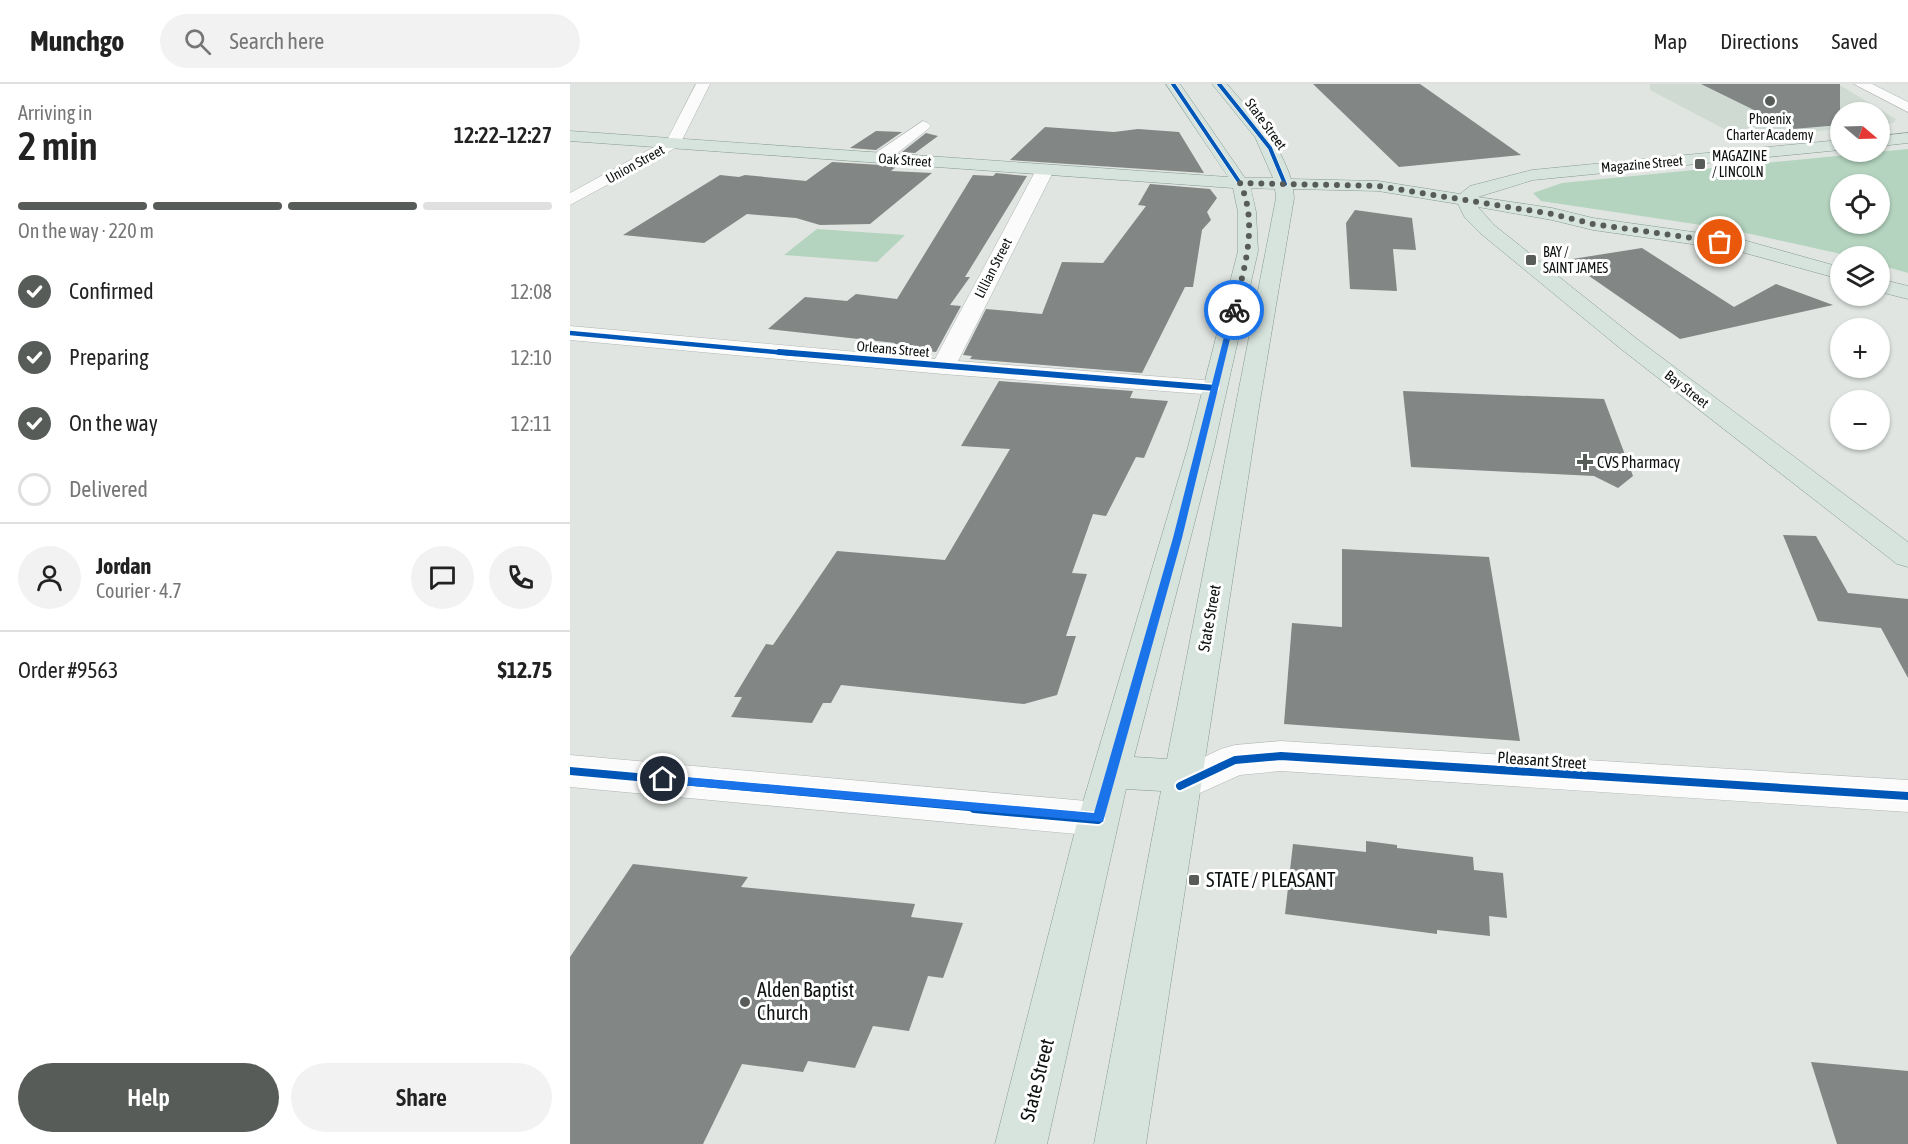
<!DOCTYPE html>
<html lang="en">
<head>
<meta charset="utf-8">
<style>
	body { margin:0; font-family:"Asap Condensed",sans-serif; background:#f2f2f2; color:#222; height:100vh; display:flex; flex-direction:column; font-size:22px; white-space:nowrap }
	* { box-sizing:border-box; margin:0 }
	p { font-size:20px; color:#767676 }
	.icon { flex:none; width:33px; height:33px; fill:none; stroke:currentColor; stroke-width:2; stroke-linecap:round; stroke-linejoin:round }
	.map { position:relative; flex:1; overflow:hidden }
	.sheet { display:flex; flex-direction:column; background:#fff; width:570px }
	.sheet>* { flex:none }
	.needle { width:39px; rotate:109deg }
	.buttons { position:absolute; left:1260px; top:18px; display:grid; gap:12px }
	.buttons a { display:grid; place-items:center; width:60px; height:60px; border-radius:50%; background:#fff; box-shadow:0 2px 4px #0004; font-size:30px }
	.pin { position:absolute; display:grid; place-items:center; width:51px; height:51px; color:#fff; margin:-26px; border:3px solid #fff; border-radius:50%; box-shadow:0 2px 6px #0007 }
	.courier { position:absolute; display:grid; place-items:center; width:60px; height:60px; margin:-30px; border:4px solid #1a73e8; border-radius:50%; background:#fff; color:#222; box-shadow:0 2px 8px #0007 }
	.headline em { font-style:normal; font-weight:600 }
	.headline div { display:flex; flex-direction:column-reverse }
	.headline { display:flex; align-items:center; justify-content:space-between; height:102px; padding:0 18px }
	h1 { font-size:39px; font-weight:600; line-height:45px }
	.bar { display:grid; grid-template-columns:repeat(4,1fr); gap:9px 6px; align-content:center; height:72px; padding:0 18px }
	.bar i { height:8px; border-radius:4px; background:#e0e0e0 }
	.bar .selected { background:#585c58 }
	.bar p { grid-column:span 4 }
	.line { display:flex; align-items:center; gap:15px; padding:0 18px; border-top:2px solid #e0e0e0 }
	.line div { flex:1 }
	.round { display:grid; place-items:center; flex:none; width:63px; height:63px; border-radius:32px; background:#f2f2f2 }
	ol { padding:0 18px; list-style:none }
	li { display:flex; align-items:center; gap:18px; height:66px }
	li p { margin-inline-start:auto }
	li .icon { padding:6px; border-radius:50%; background:#585c58; color:#fff; stroke-width:4 }
	li:last-child { color:#767676 }
	li i { width:33px; height:33px; border:3px solid #e0e0e0; border-radius:50% }
	.action { display:flex; gap:12px; margin-top:auto; padding:12px 18px }
	.action a { flex:1; height:69px; border-radius:36px; background:#585c58; color:#fff; font-size:24px; font-weight:600; line-height:69px; text-align:center }
	.action a+a { background:#f2f2f2; color:#222 }
	header { display:flex; align-items:center; gap:36px; box-sizing:border-box; height:84px; padding:0 30px; background:#fff; border-bottom:2px solid #e0e0e0 }
	header strong { font-size:28px }
	nav { display:flex; gap:33px; margin-inline-start:auto; font-size:21px }
	.search { width:420px; height:54px; background:#f2f2f2; display:flex; align-items:center; gap:15px; box-sizing:border-box; padding:0 21px; border-radius:33px; color:#767676; font-size:22px }
	main { display:flex; flex:1; min-height:0 }
	.map>svg:first-child { display:block }
	.built { fill:#cfdbd2 }
	.green { fill:#b4d4bf; fill-rule:evenodd }
	.building { fill:#828684 }
	.lines { fill:none; stroke-linecap:round; stroke-linejoin:round }
	.minor-casing { stroke:#afb4b0; stroke-width:1 }
	.major-casing { stroke:#859b90; stroke-width:1 }
	.minor { fill:#fafbfa; fill-rule:evenodd }
	.major { fill:#d7e3dd; fill-rule:evenodd }
	.cycleway-far4-casing { stroke:#fff; stroke-width:5 }
	.cycleway-far3-casing { stroke:#fff; stroke-width:7 }
	.cycleway-far2-casing { stroke:#fff; stroke-width:9 }
	.cycleway-far1-casing { stroke:#fff; stroke-width:12 }
	.cycleway-casing { stroke:#fff; stroke-width:14 }
	.cycleway-far4 { stroke:#0057b8; stroke-width:4 }
	.cycleway-far3 { stroke:#0057b8; stroke-width:4.5 }
	.cycleway-far2 { stroke:#0057b8; stroke-width:6 }
	.cycleway-far1 { stroke:#0057b8; stroke-width:8 }
	.cycleway { stroke:#0057b8; stroke-width:10 }
	.route { fill:#1a73e8 }
	.done { stroke:#585c58; stroke-width:6; stroke-dasharray:0 10.8 }
	.poi-dot { fill:#585c58; stroke:#fff; stroke-width:2 }
	.labels { text-anchor:middle; stroke-width:6; stroke-linejoin:round; paint-order:stroke }
	.far-poi-label { font-size:14px; fill:#0e120f; stroke:#fff; text-anchor:start }
	.far-street-label { font-size:14px; fill:#0e120f; stroke:#fff }
	.poi-label { font-size:16px; fill:#0e120f; stroke:#fff; text-anchor:start }
	.street-label { font-size:16px; fill:#0e120f; stroke:#fff }
	.near-poi-label { font-size:20px; fill:#0e120f; stroke:#fff; text-anchor:start }
	.near-street-label { font-size:20px; fill:#0e120f; stroke:#fff }
</style>
</head>
<body>
<header>
<strong>Munchgo</strong>
<div class="search"><svg class="icon" aria-label="search" viewBox="0 0 24 24"><circle cx="10" cy="10" r="6"/><path d="M15 15l6 6"/></svg>Search here</div>
<nav><a>Map</a><a>Directions</a><a>Saved</a></nav>
</header>
<main>
<section class="sheet">
<div class="headline"><div><h1>2 min</h1><p>Arriving in</p></div><em>12:22–12:27</em></div>
<div class="bar"><i class="selected"></i><i class="selected"></i><i class="selected"></i><i></i><p>On the way · 220 m</p></div>
<ol>
<li><svg class="icon" aria-label="check" viewBox="0 0 24 24"><path d="M5 12l5 5 9-10"/></svg>Confirmed<p>12:08</p></li>
<li><svg class="icon" aria-label="check" viewBox="0 0 24 24"><path d="M5 12l5 5 9-10"/></svg>Preparing<p>12:10</p></li>
<li><svg class="icon" aria-label="check" viewBox="0 0 24 24"><path d="M5 12l5 5 9-10"/></svg>On the way<p>12:11</p></li>
<li><i></i>Delivered</li>
</ol>
<div class="line" style="height:108px"><a class="round"><svg class="icon" aria-label="person" viewBox="0 0 24 24"><circle cx="12" cy="8" r="4"/><path d="M4 21q1-7 8-7t8 7"/></svg></a><div><b>Jordan</b><p>Courier · 4.7</p></div><a class="round"><svg class="icon" aria-label="chat" viewBox="0 0 24 24"><path d="M4 5h16v11H9l-5 4z"/></svg></a><a class="round"><svg class="icon" aria-label="phone" viewBox="0 0 24 24"><path d="M5 4h4l2 5-3 2q2 4 5 5l2-3 5 2v4C11 20 4 13 5 4z"/></svg></a></div>
<div class="line" style="height:78px"><div>Order #9563</div><b>$12.75</b></div>
<div class="action"><a>Help</a><a>Share</a></div>
</section>
<div class="map">
<svg width="1338" height="1060" viewBox="0 0 1338 1060">
	<rect width="100%" height="100%" fill="#e0e5e1"/>
	<polygon class="built" points="1080,0 1268,0 1326,35 1323,39 1310,42 1310,28 1270,28 1270,45 1171,54 1080,6"/>
	<g class="green">
		<path d="M1338,65V189L1310,181V172H1280L1158,145L971,117L963,109L992,99ZM1270,100H1310V140H1270Z"/>
		<polygon points="247,145 335,151 307,178 214,171"/>
	</g>
	<g class="building">
		<polygon points="743,0 850,0 951,71 829,83"/>
		<polygon points="1131,0 1270,0 1270,41 1223,45"/>
		<polygon points="475,43 544,48 568,45 609,48 634,89 440,76"/>
		<polygon points="306,47 332,48 306,66 280,64"/>
		<polygon points="356,49 368,52 345,69 332,68"/>
		<polygon points="262,78 327,82 321,87 362,89 300,140 250,141 226,134 177,130 134,159 53,151 150,91 169,93 175,91 236,97"/>
		<polygon points="426,89 457,92 395,193 400,193 380,221 391,222 366,268 325,264 327,261 323,261 325,259 198,245 235,213 277,217 286,210 327,215 403,91 423,92"/>
		<polygon points="580,100 640,105 647,114 637,128 641,136 632,146 623,203 615,203 572,289 400,275 402,272 393,271 416,225 472,230 492,178 533,179 576,122 568,121"/>
		<polygon points="785,126 842,134 846,166 823,165 827,207 780,205 776,139"/>
		<polygon points="1072,164 1164,223 1206,200 1263,221 1110,255 996,176"/>
		<polygon points="429,297 563,307 560,314 598,317 574,374 566,373 536,432 523,430 502,489 517,490 496,552 506,552 487,611 454,620 271,601 261,619 253,619 242,639 161,633 172,613 164,613 196,560 203,561 267,467 375,476 440,365 391,362"/>
		<polygon points="833,307 1034,315 1063,392 1048,404 1024,392 841,383"/>
		<polygon points="1213,451 1246,452 1278,509 1338,515 1338,594 1311,544 1248,537"/>
		<polygon points="772,465 919,473 950,657 714,640 722,539 772,543"/>
		<polygon points="796,757 827,761 827,764 903,773 904,786 933,789 937,834 919,832 920,852 867,846 867,850 715,830 723,760 796,768"/>
		<polygon points="63,780 178,793 171,803 345,820 341,833 393,839 373,894 358,892 339,947 303,942 285,984 238,977 233,988 172,980 133,1060 0,1060 0,873"/>
		<polygon points="1241,978 1338,987 1338,1060 1267,1060"/>
	</g>
	<g class="lines">
		<g class="minor-casing">
			<g id="minor">
				<polygon points="126,0 140,0 109,62 0,121 0,109 97,56"/>
				<polygon points="1284,0 1302,0 1338,18 1338,28"/>
				<polygon points="353,37 358,39 361,42 358,45 316,78 304,78 302,74 304,70"/>
				<polygon points="475,81 484,86 388,277 645,297 654,299 657,304 654,309 645,311 373,290 0,256 0,242 365,275 466,86"/>
				<polygon points="711,657 1338,696 1338,728 711,687 670,691 610,718 596,713 590,702 596,691 651,665 665,661"/>
				<polygon points="0,671 528,718 542,723 548,735 542,747 528,752 0,703"/>
			</g>
		</g>
		<g class="major-casing">
			<g id="major">
				<path d="M596,0H610L675,94H703L685,53L642,0H657C682,29 709,57 721,95L808,97L890,110L900,102L962,86L1270,56V66L963,96L908,113L982,124L1023,134L1166,154L1270,183V195L1164,166L1023,146L982,136L908,123L924,141L1067,255L1338,458V483L1327,480L1051,265L910,149L895,134L888,120L808,107L723,105L724,114L689,323L576,1060H524L591,707L556,705L477,1060H425L508,735L618,363L668,167V128L663,104L0,57V47L658,93ZM681,104L705,105L706,114L597,675L564,673L644,363L688,167L686,128Z"/>
				<polygon points="1338,49 1338,59 1310,62 1310,52"/>
				<polygon points="1310,195 1338,202 1338,215 1310,208"/>
			</g>
		</g>
		<use href="#minor" class="minor"/>
		<use href="#major" class="major"/>
		<g class="cycleway-far4-casing">
			<g id="cycleway-far4">
				<polyline points="603,0 670,99"/>
				<polyline points="649,0 700,64 715,100"/>
			</g>
		</g>
		<g class="cycleway-far3-casing">
			<polyline id="cycleway-far3" points="0,249 226,270"/>
		</g>
		<g class="cycleway-far2-casing">
			<polyline id="cycleway-far2" points="209,268 645,304"/>
		</g>
		<g class="cycleway-far1-casing">
			<g id="cycleway-far1">
				<polyline points="0,687 421,725"/>
				<polyline points="610,702 665,676 711,672 1338,712"/>
			</g>
		</g>
		<g class="cycleway-casing">
			<polyline id="cycleway" points="404,724 528,735"/>
		</g>
		<use href="#cycleway-far4" class="cycleway-far4"/>
		<use href="#cycleway-far3" class="cycleway-far3"/>
		<use href="#cycleway-far2" class="cycleway-far2"/>
		<use href="#cycleway-far1" class="cycleway-far1"/>
		<use href="#cycleway" class="cycleway"/>
	</g>
	<polygon class="route" points="661,225 667,226 612,454 533,738 89,699 87,695 93,691 524,729 603,454"/>
	<g class="lines">
		<path class="done" d="M664,226C674,185 689,140 670,99L808,102L982,130L1023,140L1150,158"/>
	</g>
	<g class="poi-dot">
		<circle cx="1200" cy="17" r="6"/>
		<rect x="1124" y="74" width="12" height="12" rx="3"/>
		<rect x="955" y="170" width="12" height="12" rx="3"/>
		<path d="M1012 369h6v6h6v6h-6v6h-6v-6h-6v-6h6z"/>
		<rect x="618" y="790" width="12" height="12" rx="3"/>
		<circle cx="175" cy="918" r="6"/>
	</g>
	<g class="labels">
		<g class="far-poi-label">
			<text x="1200" y="40" text-anchor="middle">Phoenix<tspan x="1200" dy="16">Charter Academy</tspan></text>
			<text x="1142" y="77">MAGAZINE<tspan x="1142" dy="16">/ LINCOLN</tspan></text>
			<text x="973" y="173">BAY /<tspan x="973" dy="16">SAINT JAMES</tspan></text>
		</g>
		<g class="far-street-label">
			<text transform="translate(696 40) rotate(54)" y="5">State Street</text>
			<text transform="translate(335 76) rotate(4)" y="5">Oak Street</text>
			<text transform="translate(65 80) rotate(-29)" y="5">Union Street</text>
			<text transform="translate(1072 80) rotate(-5)" y="5">Magazine Street</text>
			<text transform="translate(423 184) rotate(-63)" y="5">Lillian Street</text>
			<text transform="translate(323 265) rotate(5)" y="5">Orleans Street</text>
			<text transform="translate(1117 305) rotate(38)" y="5">Bay Street</text>
		</g>
		<g class="poi-label">
			<text x="1027" y="384">CVS Pharmacy</text>
		</g>
		<g class="street-label">
			<text transform="translate(639 534) rotate(-80)" y="6">State Street</text>
			<text transform="translate(972 676) rotate(4)" y="6">Pleasant Street</text>
		</g>
		<g class="near-poi-label">
			<text x="636" y="803">STATE / PLEASANT</text>
			<text x="187" y="913">Alden Baptist<tspan x="187" dy="23">Church</tspan></text>
		</g>
		<g class="near-street-label">
			<text transform="translate(467 996) rotate(-76)" y="7">State Street</text>
		</g>
	</g>
</svg>
<div class="buttons">
<a><svg class="needle" viewBox="-14 -14 28 28"><path d="M0-13l5 13h-10z" fill="#e53935"/><path d="M0 13l5-13h-10z" fill="#767676"/></svg></a>
<a><svg class="icon" aria-label="locate" viewBox="0 0 24 24"><circle cx="12" cy="12" r="6"/><path d="M12 2v4M12 18v4M2 12h4M18 12h4"/></svg></a>
<a><svg class="icon" aria-label="layers" viewBox="0 0 24 24"><path d="M12 4l9 5-9 5-9-5zM3 14l9 5 9-5"/></svg></a>
<a>+</a>
<a>−</a>
</div>
<div class="pin" style="left:1150px;top:158px;background:#ea580c"><svg class="icon" aria-label="bag" viewBox="0 0 24 24"><path d="M5 8h14l-1 12H6zM9 8a3 3 0 0 1 6 0"/></svg></div>
<div class="pin" style="left:93px;top:695px;background:#1f2937"><svg class="icon" aria-label="home" viewBox="0 0 24 24"><path d="M3 11l9-7 9 7M6 9v11h12V9"/></svg></div>
<div class="courier" style="left:664px;top:226px"><svg class="icon" aria-label="bike" viewBox="0 0 24 24"><circle cx="6" cy="16" r="4"/><circle cx="18" cy="16" r="4"/><path d="M6 16l4-8h5l3 8M10 8l3 8H6M13 5h3"/></svg></div>
</div>
</main>
</body>
</html>
